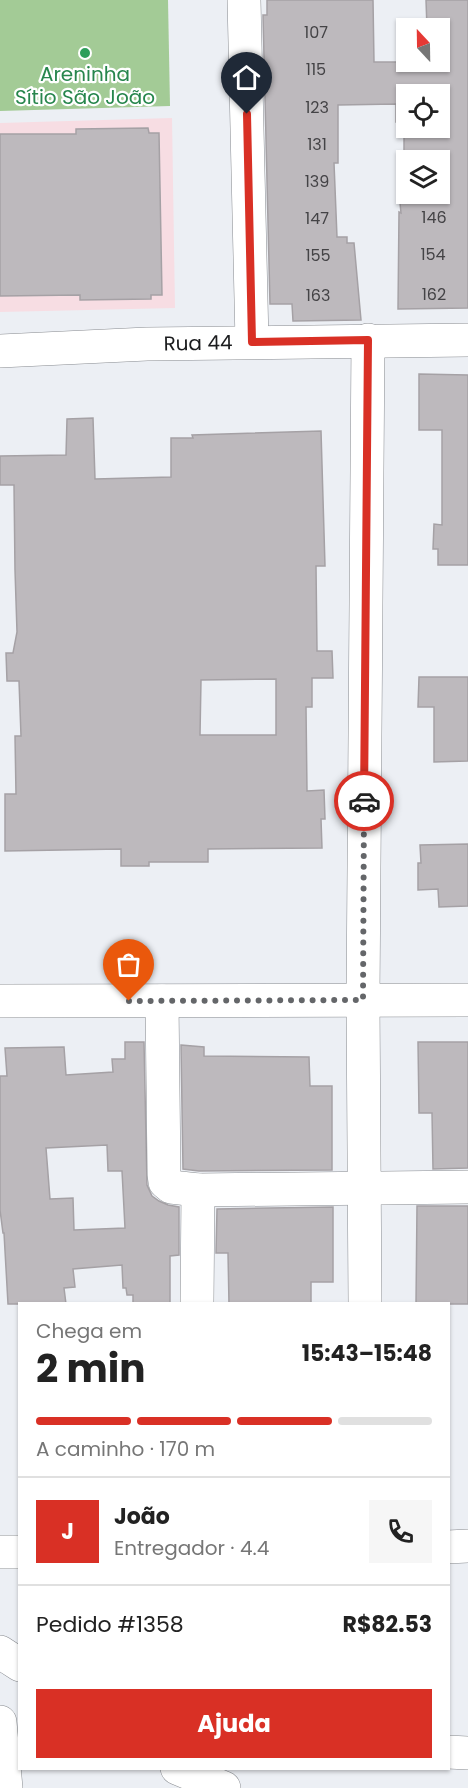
<!DOCTYPE html>
<html lang="pt">
<head>
<meta charset="utf-8">
<style>
	body { margin:0; font-family:Poppins,sans-serif; background:#f6f6f6; color:#222; height:100vh; display:flex; flex-direction:column; font-size:22px; white-space:nowrap }
	* { box-sizing:border-box; margin:0 }
	p { font-size:20px; color:#767676 }
	.icon { flex:none; width:33px; height:33px; fill:none; stroke:currentColor; stroke-width:2; stroke-linecap:round; stroke-linejoin:round }
	.map { position:relative; flex:1; overflow:hidden }
	.drawer { position:absolute; left:18px; top:1302px; width:432px; height:468px; display:flex; flex-direction:column; background:#fff; border-radius:0px; box-shadow:0 2px 4px #0004 }
	.drawer>* { flex:none }
	.needle { width:39px; rotate:338deg }
	.controls { position:absolute; left:396px; top:18px; display:grid; gap:12px }
	.controls a { display:grid; place-items:center; width:54px; height:54px; border-radius:0px; background:#fff; box-shadow:0 2px 4px #0004; font-size:30px }
	.pin { position:absolute; display:grid; place-items:center; width:51px; height:51px; color:#fff; margin:-62px -26px; border-radius:50% 50% 50% 0; rotate:-45deg; box-shadow:0 0 6px #0007 }
	.pin .icon { rotate:45deg }
	.courier { position:absolute; display:grid; place-items:center; width:60px; height:60px; margin:-30px; border:4px solid #d93025; border-radius:50%; background:#fff; color:#222; box-shadow:0 2px 8px #0007 }
	.head em { font-style:normal; font-weight:700 }
	.head div { display:flex; flex-direction:column-reverse }
	.head { display:flex; align-items:center; justify-content:space-between; height:102px; padding:0 18px }
	h1 { font-size:39px; font-weight:700; line-height:45px }
	.bar { display:grid; grid-template-columns:repeat(4,1fr); gap:9px 6px; align-content:center; height:72px; padding:0 18px }
	.bar i { height:8px; border-radius:4px; background:#e0e0e0 }
	.bar .active { background:#d93025 }
	.bar p { grid-column:span 4 }
	.line { display:flex; align-items:center; gap:15px; padding:0 18px; border-top:2px solid #e0e0e0 }
	.line div { flex:1 }
	.round { display:grid; place-items:center; flex:none; width:63px; height:63px; border-radius:0px; background:#f6f6f6 }
	.cta { display:flex; gap:12px; margin-top:auto; padding:12px 18px }
	.cta a { flex:1; height:69px; border-radius:0px; background:#d93025; color:#fff; font-size:24px; font-weight:700; line-height:69px; text-align:center }
	.map>svg:first-child { display:block }
	.education { fill:#f7dde3 }
	.pitch { fill:#a3cb96 }
	.building { fill:#bdb9bd; stroke:#a5a1a5; stroke-width:1.5; fill-rule:evenodd }
	.lines { fill:none; stroke-linecap:round; stroke-linejoin:round }
	.minor-casing { stroke:#898c91; stroke-width:34 }
	.minor { stroke:#fff; stroke-width:33 }
	.done { stroke:#646669; stroke-width:6; stroke-dasharray:0 10.8 }
	.route { stroke:#d93025; stroke-width:8 }
	.leisure-dot { fill:#2e9e5b; stroke:#fff; stroke-width:2 }
	.labels { text-anchor:middle; stroke-width:4.5; stroke-linejoin:round; paint-order:stroke }
	.number-label { font-size:16px; fill:#444346 }
	.leisure-label { font-size:20px; fill:#27864d; stroke:#fff }
	.street-label { font-size:20px; fill:#1b1c1e; stroke:#fff }
</style>
</head>
<body>
<div class="map">
<svg width="468" height="1788" viewBox="0 0 468 1788">
	<rect width="100%" height="100%" fill="#eceff4"/>
	<polygon class="education" points="172,118 175,308 0,312 0,123"/>
	<polygon class="pitch" points="0,0 168,0 170,106 0,111"/>
	<g class="building">
		<path d="M267,0H373L374,62H440V28H427L426,0H468V308L398,309L399,212L401,213L400,203H404V122H396V104L338,105V163H334L337,237H347V243H354L361,320L293,321L292,304H270L263,15H267ZM406,94H440V128H406ZM406,160H440V194H406Z"/>
		<polygon points="148,128 149,133 159,133 162,295 151,295 151,299 80,300 80,295 0,296 0,134 76,134 76,129"/>
		<polygon points="419,374 468,375 468,565 438,565 438,549 433,549 434,524 442,525 442,430 419,430"/>
		<path d="M93,418L95,479L171,477V438H193L192,435L321,431L325,566H316L317,651H332L333,678H312V707H306L307,791L324,790L325,819H321L322,848L208,849V862H149V866H121V849L5,851V794H16L15,736H21L19,681H7L6,653H13L17,632L15,570L14,485H0V456L66,455L67,419ZM276,679V735H200L201,680Z"/>
		<polygon points="419,677 468,677 468,761 434,762 434,707 418,707"/>
		<polygon points="468,844 468,906 439,907 438,889 418,890 418,863 421,863 420,845"/>
		<path d="M125,1042H144L147,1185L152,1196L159,1201L168,1205L179,1207V1255L170,1256V1304H133V1295H127L126,1288H123L122,1265L73,1269L75,1287L64,1288L66,1304H8L4,1233H3L0,1210V1076H7L5,1048L64,1047L66,1075L113,1072L112,1059H125ZM107,1145L108,1171H122L125,1228L74,1230L73,1198L50,1199L46,1148Z"/>
		<polygon points="418,1042 468,1042 468,1168 433,1169 432,1113 419,1113"/>
		<polygon points="181,1045 204,1047 204,1056 309,1057 310,1086 332,1086 332,1170 199,1171 183,1169"/>
		<polygon points="417,1206 468,1206 468,1304 416,1304"/>
		<polygon points="333,1207 333,1282 311,1282 311,1304 229,1304 228,1253 216,1253 217,1209"/>
	</g>
	<g class="lines">
		<g class="minor-casing">
			<g id="minor">
				<polyline points="244,0 252,342"/>
				<polyline points="0,351 147,344 468,340"/>
				<polyline points="0,1001 468,1000"/>
				<polyline points="162,1001 164,1174 165,1182 171,1187 198,1190 468,1187"/>
				<polyline points="197,1304 198,1190"/>
				<polyline points="365,1304 363,1000 368,340"/>
				<polyline points="448,1547 468,1546"/>
				<polyline points="0,1552 20,1552"/>
				<polyline points="0,1652 20,1665"/>
				<polyline points="0,1722 6,1788"/>
				<polyline points="448,1752 468,1753"/>
				<polyline points="177,1768 224,1788"/>
			</g>
		</g>
		<use href="#minor" class="minor"/>
	</g>
	<g class="lines">
		<polyline class="done" points="129,1001 363,1000 364,801"/>
		<polyline class="route" points="247,114 252,342 368,340 364,801"/>
	</g>
	<circle class="leisure-dot" cx="85" cy="53" r="6"/>
	<g class="labels">
		<g class="number-label">
			<text x="316" y="38">107</text>
			<text x="316" y="75">115</text>
			<text x="317" y="113">123</text>
			<text x="317" y="150">131</text>
			<text x="317" y="187">139</text>
			<text x="434" y="223">146</text>
			<text x="317" y="224">147</text>
			<text x="433" y="260">154</text>
			<text x="318" y="261">155</text>
			<text x="434" y="300">162</text>
			<text x="318" y="301">163</text>
		</g>
		<g class="leisure-label">
			<text x="85" y="81">Areninha<tspan x="85" dy="23">Sítio São João</tspan></text>
		</g>
		<g class="street-label">
			<text transform="translate(198 343) rotate(-1)" y="7">Rua 44</text>
		</g>
	</g>
</svg>
<div class="controls">
<a><svg class="needle" viewBox="-14 -14 28 28"><path d="M0-13l5 13h-10z" fill="#e53935"/><path d="M0 13l5-13h-10z" fill="#767676"/></svg></a>
<a><svg class="icon" aria-label="locate" viewBox="0 0 24 24"><circle cx="12" cy="12" r="6"/><path d="M12 2v4M12 18v4M2 12h4M18 12h4"/></svg></a>
<a><svg class="icon" aria-label="layers" viewBox="0 0 24 24"><path d="M12 4l9 5-9 5-9-5zM3 14l9 5 9-5"/></svg></a>
</div>
<div class="pin" style="left:129px;top:1001px;background:#ea580c"><svg class="icon" aria-label="bag" viewBox="0 0 24 24"><path d="M5 8h14l-1 12H6zM9 8a3 3 0 0 1 6 0"/></svg></div>
<div class="pin" style="left:247px;top:114px;background:#1f2937"><svg class="icon" aria-label="home" viewBox="0 0 24 24"><path d="M3 11l9-7 9 7M6 9v11h12V9"/></svg></div>
<div class="courier" style="left:364px;top:801px"><svg class="icon" aria-label="car" viewBox="0 0 24 24"><path d="M5 17H2v-5l4-1 3-4h7l3 4 3 1v5h-3M9 17h6M6 11h13"/><circle cx="7" cy="17" r="2"/><circle cx="17" cy="17" r="2"/></svg></div>
<section class="drawer">
<div class="head"><div><h1>2 min</h1><p>Chega em</p></div><em>15:43–15:48</em></div>
<div class="bar"><i class="active"></i><i class="active"></i><i class="active"></i><i></i><p>A caminho · 170 m</p></div>
<div class="line" style="height:108px"><b class="round" style="background:#d93025;color:#fff">J</b><div><b>João</b><p>Entregador · 4.4</p></div><a class="round"><svg class="icon" aria-label="phone" viewBox="0 0 24 24"><path d="M5 4h4l2 5-3 2q2 4 5 5l2-3 5 2v4C11 20 4 13 5 4z"/></svg></a></div>
<div class="line" style="height:78px"><div>Pedido #1358</div><b>R$82.53</b></div>
<div class="cta"><a>Ajuda</a></div>
</section>
</div>
</body>
</html>
